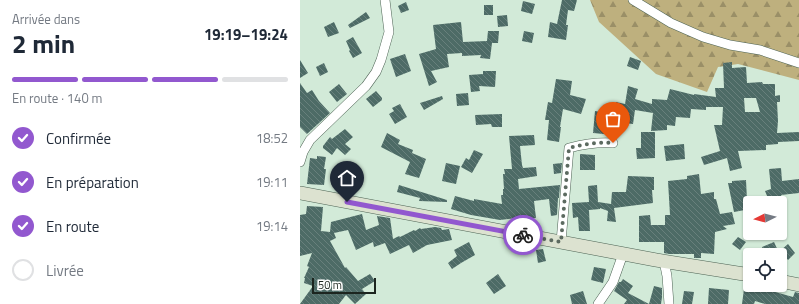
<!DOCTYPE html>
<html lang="fr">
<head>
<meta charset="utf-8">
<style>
	body { margin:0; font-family:"Titillium Web",sans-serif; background:#f6f6f7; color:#1f2937; height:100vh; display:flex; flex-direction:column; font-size:15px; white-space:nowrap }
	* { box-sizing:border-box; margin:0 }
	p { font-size:13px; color:#747a83 }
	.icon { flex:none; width:22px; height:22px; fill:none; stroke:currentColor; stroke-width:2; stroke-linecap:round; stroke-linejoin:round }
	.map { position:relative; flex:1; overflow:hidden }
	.sheet { display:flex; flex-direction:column; background:#fff; width:300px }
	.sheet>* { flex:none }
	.needle { width:26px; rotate:264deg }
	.tools { position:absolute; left:443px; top:196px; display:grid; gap:8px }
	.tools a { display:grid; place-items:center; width:44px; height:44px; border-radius:4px; background:#fff; box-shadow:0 1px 3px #0004; font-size:20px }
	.scale { position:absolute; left:12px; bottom:10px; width:64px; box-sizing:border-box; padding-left:4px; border:2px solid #1c251f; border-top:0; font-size:11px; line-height:14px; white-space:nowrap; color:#1c251f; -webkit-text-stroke:3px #fff; paint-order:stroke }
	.pin { position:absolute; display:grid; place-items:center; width:34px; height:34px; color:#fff; margin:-41px -17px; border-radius:50% 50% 50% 0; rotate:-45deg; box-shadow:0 0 4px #0007 }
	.pin .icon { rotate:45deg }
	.courier { position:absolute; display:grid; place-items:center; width:40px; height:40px; margin:-20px; border:3px solid #9258cf; border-radius:50%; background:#fff; color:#222; box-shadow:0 1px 5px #0007 }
	.summary em { font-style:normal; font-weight:700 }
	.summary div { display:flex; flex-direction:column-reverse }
	.summary { display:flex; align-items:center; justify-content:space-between; height:68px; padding:0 12px }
	h1 { font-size:26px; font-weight:700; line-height:30px }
	.bar { display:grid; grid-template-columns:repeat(4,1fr); gap:6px 4px; align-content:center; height:48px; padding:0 12px }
	.bar i { height:5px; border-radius:3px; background:#e0e1e3 }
	.bar .selected { background:#9258cf }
	.bar p { grid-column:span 4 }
	ol { padding:0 12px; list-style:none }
	li { display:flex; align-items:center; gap:12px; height:44px }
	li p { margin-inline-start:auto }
	li .icon { padding:4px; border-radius:50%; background:#9258cf; color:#fff; stroke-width:4 }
	li:last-child { color:#747a83 }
	li i { width:22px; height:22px; border:2px solid #e0e1e3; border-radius:50% }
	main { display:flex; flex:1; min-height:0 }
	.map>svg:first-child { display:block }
	.forest { fill:url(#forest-firs) }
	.building { fill:url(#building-back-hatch); fill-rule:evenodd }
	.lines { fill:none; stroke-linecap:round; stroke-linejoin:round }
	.street-casing { stroke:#4d6354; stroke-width:10 }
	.secondary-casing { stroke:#4d6354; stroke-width:14 }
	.street { stroke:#fff; stroke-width:9 }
	.secondary { stroke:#dce2d0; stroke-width:13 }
	.done { stroke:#5c6a60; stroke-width:4; stroke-dasharray:0 7.2 }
	.route { stroke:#9258cf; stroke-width:5 }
</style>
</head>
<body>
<main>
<section class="sheet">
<div class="summary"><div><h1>2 min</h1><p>Arrivée dans</p></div><em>19:19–19:24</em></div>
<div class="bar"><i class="selected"></i><i class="selected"></i><i class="selected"></i><i></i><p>En route · 140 m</p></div>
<ol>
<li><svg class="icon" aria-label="check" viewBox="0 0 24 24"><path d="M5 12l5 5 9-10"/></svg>Confirmée<p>18:52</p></li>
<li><svg class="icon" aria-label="check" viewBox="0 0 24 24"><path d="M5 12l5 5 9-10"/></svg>En préparation<p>19:11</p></li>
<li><svg class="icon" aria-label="check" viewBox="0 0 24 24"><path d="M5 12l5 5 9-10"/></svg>En route<p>19:14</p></li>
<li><i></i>Livrée</li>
</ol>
</section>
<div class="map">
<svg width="499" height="304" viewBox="0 0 499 304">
	<defs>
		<pattern id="forest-firs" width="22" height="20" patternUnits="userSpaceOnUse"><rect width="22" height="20" fill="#beb07e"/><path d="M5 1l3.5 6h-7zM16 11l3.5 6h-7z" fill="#9a8f67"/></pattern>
		<pattern id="building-back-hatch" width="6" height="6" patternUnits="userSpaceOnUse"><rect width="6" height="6" fill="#4d6b66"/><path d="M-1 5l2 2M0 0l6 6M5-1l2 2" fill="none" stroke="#68807c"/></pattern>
	</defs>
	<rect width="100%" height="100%" fill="#d2ead8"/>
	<polygon class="forest" points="290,0 499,0 499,80 438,64 418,67 407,92 356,74 299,22"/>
	<g class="building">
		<polygon points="262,0 277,0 274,11 268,10 266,25 268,25 266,40 248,37 250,22 257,24"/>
		<polygon points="223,1 235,4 232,14 221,11"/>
		<polygon points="106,2 109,10 101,13 98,6"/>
		<rect x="184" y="5" width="9" height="10"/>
		<polygon points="66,12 70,18 50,28 48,25"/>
		<polygon points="207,15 208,26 198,27 197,16"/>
		<polygon points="34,22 39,33 28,37 24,27"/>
		<polygon points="161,22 163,42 187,41 188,31 199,31 198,43 192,43 190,59 180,58 181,55 162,56 162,53 147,54 149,67 131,71 137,82 129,86 119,54 136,49 133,25"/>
		<polygon points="224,31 234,33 232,43 222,41"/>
		<polygon points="53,37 62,53 53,58 49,51 50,50 46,41"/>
		<polygon points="105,54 111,71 96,77 90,59"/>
		<polygon points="330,57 341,61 338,70 327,66"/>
		<polygon points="0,60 8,73 0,78"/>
		<path d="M432,62V68L446,67L447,83L462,82L463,84H475V96L480,95V102H477L478,121L477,133L499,132V141L478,142V144L466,145V150L438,151L442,168L430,171L427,158L404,165L401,157L420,151L414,125H422L423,107H406V110L391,109L390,118L376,117L375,126L367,125V130L351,131L353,113L335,110L333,124L317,122L315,135L293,133L295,111L314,114L316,102L325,104L328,86L338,89L335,99L352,104V99L367,100L370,89L394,95V94L416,97L415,88H424L423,63ZM444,98H456L460,112H445Z"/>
		<polygon points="24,63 28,72 20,76 16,67"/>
		<polygon points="183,71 196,71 195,87 179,86 180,91 171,92 169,75 183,74"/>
		<polygon points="256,79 272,81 270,95 286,99 281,114 263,109 260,127 261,127 259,142 247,140 249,120 245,120 248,102 252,103"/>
		<polygon points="0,83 7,93 12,90 19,101 30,113 7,134 0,127"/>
		<polygon points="39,84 47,94 37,102 29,92"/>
		<polygon points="76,91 82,98 82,100 73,107 66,99"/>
		<polygon points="168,93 169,105 157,106 156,94"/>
		<polygon points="142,96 143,99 124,110 120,103"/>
		<polygon points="100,104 107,117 95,124 89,114 94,111 92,108"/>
		<polygon points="202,114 202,127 192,127 191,124 176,125 175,115"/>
		<polygon points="45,129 53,137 45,144 51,149 45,155 37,148 32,155 23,148 23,146 30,137 32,139"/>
		<polygon points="341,132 355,132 355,158 337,159 336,148 341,148"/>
		<polygon points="87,133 100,140 98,144 113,150 112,153 126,159 119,178 105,174 110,162 81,147"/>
		<polygon points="234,135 235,145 220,146 222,165 223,168 236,167 237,176 218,179 219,189 260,185 259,198 258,198 257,215 251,216 249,199 234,201 236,218 226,219 226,217 200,220 171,215 151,209 155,196 174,201 174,199 202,204 201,195 203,195 203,189 204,189 203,174 205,174 204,169 212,169 209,136"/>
		<polygon points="384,144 385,159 366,161 364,146"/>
		<polygon points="174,150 183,154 172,173 161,167 166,158 169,160"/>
		<polygon points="280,154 295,155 295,170 280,170"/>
		<polygon points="17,156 26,157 24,169 26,169 24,185 7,184 10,158 17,159"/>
		<polygon points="146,163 160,166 156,184 142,181"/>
		<polygon points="262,163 261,173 254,174 253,164"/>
		<polygon points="481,168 482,181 499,179 499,193 481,195 483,200 479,201 480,203 470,203 465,191 471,189 469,169"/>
		<polygon points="39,174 49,175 47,187 37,185"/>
		<polygon points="399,174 401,194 414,192 414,199 416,199 420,214 432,212 435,224 423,226 427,229 415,232 414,254 401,253 401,258 394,258 394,254 369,254 364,253 364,242 339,242 339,216 350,215 351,225 365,225 365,215 370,215 368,181 387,179 387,176"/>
		<polygon points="328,176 354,177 354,190 352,190 353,203 314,208 316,222 307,221 308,211 300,208 300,209 289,210 290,231 279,231 278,217 273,218 272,203 289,202 288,186 297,185 298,202 311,204 312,192 326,192"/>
		<polygon points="446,180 447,200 450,199 450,209 434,212 428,183 432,183 432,181"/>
		<polygon points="99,185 147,200 147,202 119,201 120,198 97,192"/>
		<polygon points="7,206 23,207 21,231 30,232 31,222 62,214 66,230 79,225 77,216 90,218 93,239 99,236 100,237 114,230 115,231 120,228 121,229 135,227 141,228 142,230 149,229 152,240 127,245 113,253 109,245 90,254 85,243 74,247 73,242 56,250 48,230 34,233 36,238 30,241 45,268 46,267 58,281 70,274 75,281 62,289 66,294 55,304 46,295 39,304 0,304 13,286 4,283 5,278 4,278 9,267 7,266 12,253 0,256 0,215 6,214"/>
		<polygon points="438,237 446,242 440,250 432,244"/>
		<polygon points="169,242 175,255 161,263 152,269 148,263 157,256 154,250"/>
		<polygon points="474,242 480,255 480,251 488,244 495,253 488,260 486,258 480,265 480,255 465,255 462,247"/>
		<polygon points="243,249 246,261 238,263 236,250"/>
		<polygon points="294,267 306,269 303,283 291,280"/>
		<polygon points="198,274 206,286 194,294 186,283"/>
		<polygon points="323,279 333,286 328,293 349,304 354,286 362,288 362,297 361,304 324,304 327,300 314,291 319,282 321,282"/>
		<polygon points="409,288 429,290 428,304 408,304"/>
		<polygon points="461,288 493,297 495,292 499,293 499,304 465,304 455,301 454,304 442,304 444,289 460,292"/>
		<polygon points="283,291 287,304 272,304 270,295"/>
		<polygon points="384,291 394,292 392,304 382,304"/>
	</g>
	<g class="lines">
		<g class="street-casing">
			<g id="street">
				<polyline points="333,0 371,23 403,37 430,45 460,50 499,63"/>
				<polyline points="0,162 3,152 10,140 66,86 76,72 81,60 89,32 85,0"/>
				<path d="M261,242L269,148C284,144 298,142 313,143"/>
				<polyline points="364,261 367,276 369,304"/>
				<polyline points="298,304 313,282 323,254"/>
			</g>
		</g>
		<g class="secondary-casing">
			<g id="secondary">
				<polyline points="0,193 356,260 450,275"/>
				<polyline points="480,281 499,285"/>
			</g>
		</g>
		<use href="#street" class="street"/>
		<use href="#secondary" class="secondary"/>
	</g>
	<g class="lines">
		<path class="done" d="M223,235L261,242L269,148C284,144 298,142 313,143"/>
		<polyline class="route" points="47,202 223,235"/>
	</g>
</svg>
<div class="tools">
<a><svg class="needle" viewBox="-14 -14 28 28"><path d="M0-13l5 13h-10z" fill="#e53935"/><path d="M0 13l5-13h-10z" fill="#747a83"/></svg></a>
<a><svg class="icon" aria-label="locate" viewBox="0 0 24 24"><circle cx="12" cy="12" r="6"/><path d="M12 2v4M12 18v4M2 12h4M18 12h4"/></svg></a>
</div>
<div class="scale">50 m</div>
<div class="pin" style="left:313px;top:143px;background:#ea580c"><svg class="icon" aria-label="bag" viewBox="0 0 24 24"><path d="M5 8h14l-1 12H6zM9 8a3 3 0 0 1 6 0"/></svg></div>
<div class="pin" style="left:47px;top:202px;background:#1f2937"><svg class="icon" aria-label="home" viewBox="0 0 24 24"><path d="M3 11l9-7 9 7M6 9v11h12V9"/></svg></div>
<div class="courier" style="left:223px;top:235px"><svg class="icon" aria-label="bike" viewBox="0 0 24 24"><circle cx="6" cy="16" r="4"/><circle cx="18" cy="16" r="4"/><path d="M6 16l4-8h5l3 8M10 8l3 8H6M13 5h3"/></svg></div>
</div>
</main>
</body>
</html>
